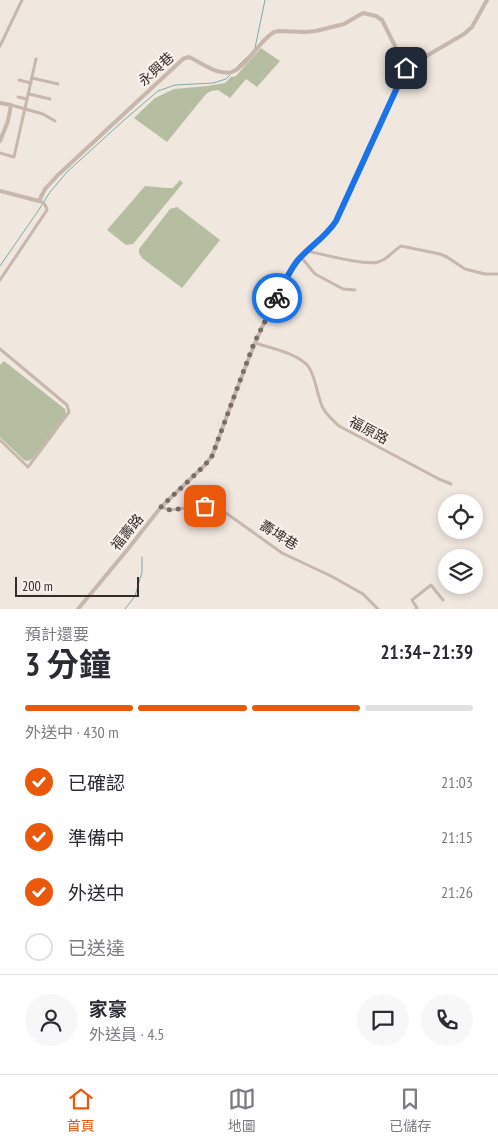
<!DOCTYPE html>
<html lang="zh-TW">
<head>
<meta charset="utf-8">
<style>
	body { margin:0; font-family:"PT Sans Narrow","Noto Sans TC",sans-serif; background:#f7f7f7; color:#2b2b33; height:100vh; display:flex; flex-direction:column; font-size:19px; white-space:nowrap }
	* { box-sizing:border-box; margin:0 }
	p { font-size:16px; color:#7c7c81 }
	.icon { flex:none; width:28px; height:28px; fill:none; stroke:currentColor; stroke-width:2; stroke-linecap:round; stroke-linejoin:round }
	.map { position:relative; height:609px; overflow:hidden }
	.side { display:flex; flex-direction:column; background:#fff; flex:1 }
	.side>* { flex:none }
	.controls { position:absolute; left:438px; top:494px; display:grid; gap:10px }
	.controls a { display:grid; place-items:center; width:45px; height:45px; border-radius:50%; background:#fff; box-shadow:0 2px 8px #0003; font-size:25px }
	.scale { position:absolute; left:15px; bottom:12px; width:124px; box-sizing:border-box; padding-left:5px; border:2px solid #362d2a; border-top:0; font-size:14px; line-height:18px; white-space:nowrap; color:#362d2a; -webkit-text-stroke:4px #f8f1eb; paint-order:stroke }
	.pin { position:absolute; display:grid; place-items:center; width:42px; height:42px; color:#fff; margin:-21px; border-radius:10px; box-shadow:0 2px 8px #0006 }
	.courier { position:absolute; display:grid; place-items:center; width:50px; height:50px; margin:-25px; border:4px solid #1a73e8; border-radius:50%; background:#fff; color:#222; box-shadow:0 1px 6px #0007 }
	.headline em { font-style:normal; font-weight:700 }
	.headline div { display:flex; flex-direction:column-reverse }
	.headline { display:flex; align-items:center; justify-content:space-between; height:85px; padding:0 25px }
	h1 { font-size:32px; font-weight:700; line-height:38px }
	.bar { display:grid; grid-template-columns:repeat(4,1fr); gap:8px 5px; align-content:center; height:60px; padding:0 25px }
	.bar i { height:6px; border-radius:4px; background:#e1e1e2 }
	.bar .current { background:#ea580c }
	.bar p { grid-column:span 4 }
	.line { display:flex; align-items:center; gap:12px; padding:0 25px; border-top:1px solid #e1e1e2 }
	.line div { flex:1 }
	.round { display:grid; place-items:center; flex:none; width:52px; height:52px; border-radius:26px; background:#f7f7f7 }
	ol { padding:0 25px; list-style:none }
	li { display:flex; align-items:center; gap:15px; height:55px }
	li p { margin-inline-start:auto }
	li .icon { padding:5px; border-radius:50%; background:#ea580c; color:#fff; stroke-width:4 }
	li:last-child { color:#7c7c81 }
	li i { width:28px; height:28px; border:2px solid #e1e1e2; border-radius:50% }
	.tab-bar { display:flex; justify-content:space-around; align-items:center; height:70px; border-top:1px solid #e1e1e2; background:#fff; font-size:14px; color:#7c7c81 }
	.tab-bar a { display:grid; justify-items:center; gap:2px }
	.tab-bar .current { color:#ea580c }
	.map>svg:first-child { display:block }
	.green { fill:#b5bea0 }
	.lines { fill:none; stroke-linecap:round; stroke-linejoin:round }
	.stream { stroke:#80abaa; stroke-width:1 }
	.minor { stroke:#c7b7ac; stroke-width:3 }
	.tertiary { stroke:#c7b7ac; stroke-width:4 }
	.done { stroke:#776e69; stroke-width:5; stroke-dasharray:0 9 }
	.route { stroke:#1a73e8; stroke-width:6 }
	.labels { text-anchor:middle; stroke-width:4.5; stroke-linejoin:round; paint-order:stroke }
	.street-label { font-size:14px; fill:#362d2a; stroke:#f8f1eb }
</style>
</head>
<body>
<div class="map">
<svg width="498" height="609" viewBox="0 0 498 609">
	<rect width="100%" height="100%" fill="#f0e7df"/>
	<g class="green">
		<polygon points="261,48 280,61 257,87 246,79 230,98 218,90 211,91 206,94 167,142 134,118 155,98 174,89 207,86 225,83 231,77 236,76"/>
		<polygon points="180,180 183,183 133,244 126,245 107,230 145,186 166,188 173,188"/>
		<polygon points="177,207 220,240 182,288 142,258 139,253 139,249 170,209"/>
		<polygon points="4,361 65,409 66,415 32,459 27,461 24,460 0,437 0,365"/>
	</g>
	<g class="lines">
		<g class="stream">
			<polyline points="255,48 265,0"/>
			<polyline points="236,68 247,57"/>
			<polyline points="0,266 40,208 50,192 67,172 123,121 158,91 175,85 213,83 226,79 230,75"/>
			<polyline points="125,609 135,596 142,572 142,557"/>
		</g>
		<g class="minor">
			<polyline points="0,46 22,0"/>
			<polyline points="32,78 58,84"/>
			<polyline points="19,80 31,83"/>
			<polyline points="29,94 50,99"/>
			<polyline points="18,97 27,99"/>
			<polyline points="11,105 43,114 55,121"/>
			<polyline points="0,153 14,157 36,59"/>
			<path d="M307,251C322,254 365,266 378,262C387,260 393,251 401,246L440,254L447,257L465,269L485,274H498"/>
			<polyline points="301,257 315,274 343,289 355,290"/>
			<path d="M0,280L47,210C46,205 44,202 39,201"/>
			<path d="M255,343C270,348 297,353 308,366C315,374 317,395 322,406C325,414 333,420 339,426L439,479L451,484"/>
			<polyline points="0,349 67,405 69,412 28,467 0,440"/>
			<polyline points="161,507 170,510 208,505 219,508 282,553 331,576 363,594 378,609"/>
			<polyline points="416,609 417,608 412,600 431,585 443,600"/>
		</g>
		<g class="tertiary">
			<polyline points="0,103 11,105 8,121 0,141"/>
			<path d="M0,191L39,201L45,189L58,175L183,59L189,57C198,61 207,68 217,71C221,72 227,74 232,72C247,66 259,41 274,32L279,31L305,32L316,31L344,24L363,13L376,16L382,20L406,68"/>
			<path d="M78,609L128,549L161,507L205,465L212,456C235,395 256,332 288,275C300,253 323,242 336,221L406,68L464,34L472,27L487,0"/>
		</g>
	</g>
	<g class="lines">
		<polyline class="done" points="205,506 170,510 161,507 205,465 212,456 254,343 277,298"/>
		<path class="route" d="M277,298C283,285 289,271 298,260C310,246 326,237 336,221L406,68"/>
	</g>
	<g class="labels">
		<g class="street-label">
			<text transform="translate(156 69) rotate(-42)" y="5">永興巷</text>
			<text transform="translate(369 430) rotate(28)" y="5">福原路</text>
			<text transform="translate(127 532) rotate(-51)" y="5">福壽路</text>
			<text transform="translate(279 535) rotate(32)" y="5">壽埤巷</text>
		</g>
	</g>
</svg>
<div class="controls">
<a><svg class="icon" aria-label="locate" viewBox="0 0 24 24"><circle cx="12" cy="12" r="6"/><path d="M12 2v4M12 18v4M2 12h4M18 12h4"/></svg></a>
<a><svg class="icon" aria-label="layers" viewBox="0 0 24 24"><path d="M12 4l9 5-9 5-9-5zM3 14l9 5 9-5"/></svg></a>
</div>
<div class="scale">200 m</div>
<div class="pin" style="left:205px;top:506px;background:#ea580c"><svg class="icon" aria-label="bag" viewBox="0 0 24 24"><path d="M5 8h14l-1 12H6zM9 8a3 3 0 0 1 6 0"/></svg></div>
<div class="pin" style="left:406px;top:68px;background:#1f2937"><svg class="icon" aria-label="home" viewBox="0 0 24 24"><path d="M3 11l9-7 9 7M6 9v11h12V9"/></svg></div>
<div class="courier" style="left:277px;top:298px"><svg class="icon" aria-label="bike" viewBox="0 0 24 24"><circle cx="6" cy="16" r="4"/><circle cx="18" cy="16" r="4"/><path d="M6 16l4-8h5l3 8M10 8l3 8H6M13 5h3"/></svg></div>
</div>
<section class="side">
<div class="headline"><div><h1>3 分鐘</h1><p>預計還要</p></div><em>21:34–21:39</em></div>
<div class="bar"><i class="current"></i><i class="current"></i><i class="current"></i><i></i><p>外送中 · 430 m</p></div>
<ol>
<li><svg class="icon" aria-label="check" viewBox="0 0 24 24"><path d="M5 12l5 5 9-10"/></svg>已確認<p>21:03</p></li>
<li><svg class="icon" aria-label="check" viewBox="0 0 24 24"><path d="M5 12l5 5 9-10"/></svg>準備中<p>21:15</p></li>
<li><svg class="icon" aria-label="check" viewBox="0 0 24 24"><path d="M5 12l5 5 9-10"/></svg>外送中<p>21:26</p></li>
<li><i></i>已送達</li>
</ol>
<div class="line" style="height:90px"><a class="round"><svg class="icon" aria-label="person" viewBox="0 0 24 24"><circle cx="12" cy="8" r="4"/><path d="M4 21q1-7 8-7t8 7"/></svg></a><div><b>家豪</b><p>外送員 · 4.5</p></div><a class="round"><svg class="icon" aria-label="chat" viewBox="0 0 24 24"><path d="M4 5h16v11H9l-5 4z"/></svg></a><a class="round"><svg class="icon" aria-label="phone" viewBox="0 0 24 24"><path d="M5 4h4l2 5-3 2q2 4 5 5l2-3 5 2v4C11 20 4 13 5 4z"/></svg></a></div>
</section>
<nav class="tab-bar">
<a class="current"><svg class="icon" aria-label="home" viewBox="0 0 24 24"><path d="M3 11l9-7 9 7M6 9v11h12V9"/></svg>首頁</a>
<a><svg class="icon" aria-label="map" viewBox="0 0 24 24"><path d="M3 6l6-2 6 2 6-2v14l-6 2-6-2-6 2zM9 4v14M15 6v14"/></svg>地圖</a>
<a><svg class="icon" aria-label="saved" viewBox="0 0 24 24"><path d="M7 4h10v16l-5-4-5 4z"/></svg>已儲存</a>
</nav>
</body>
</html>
